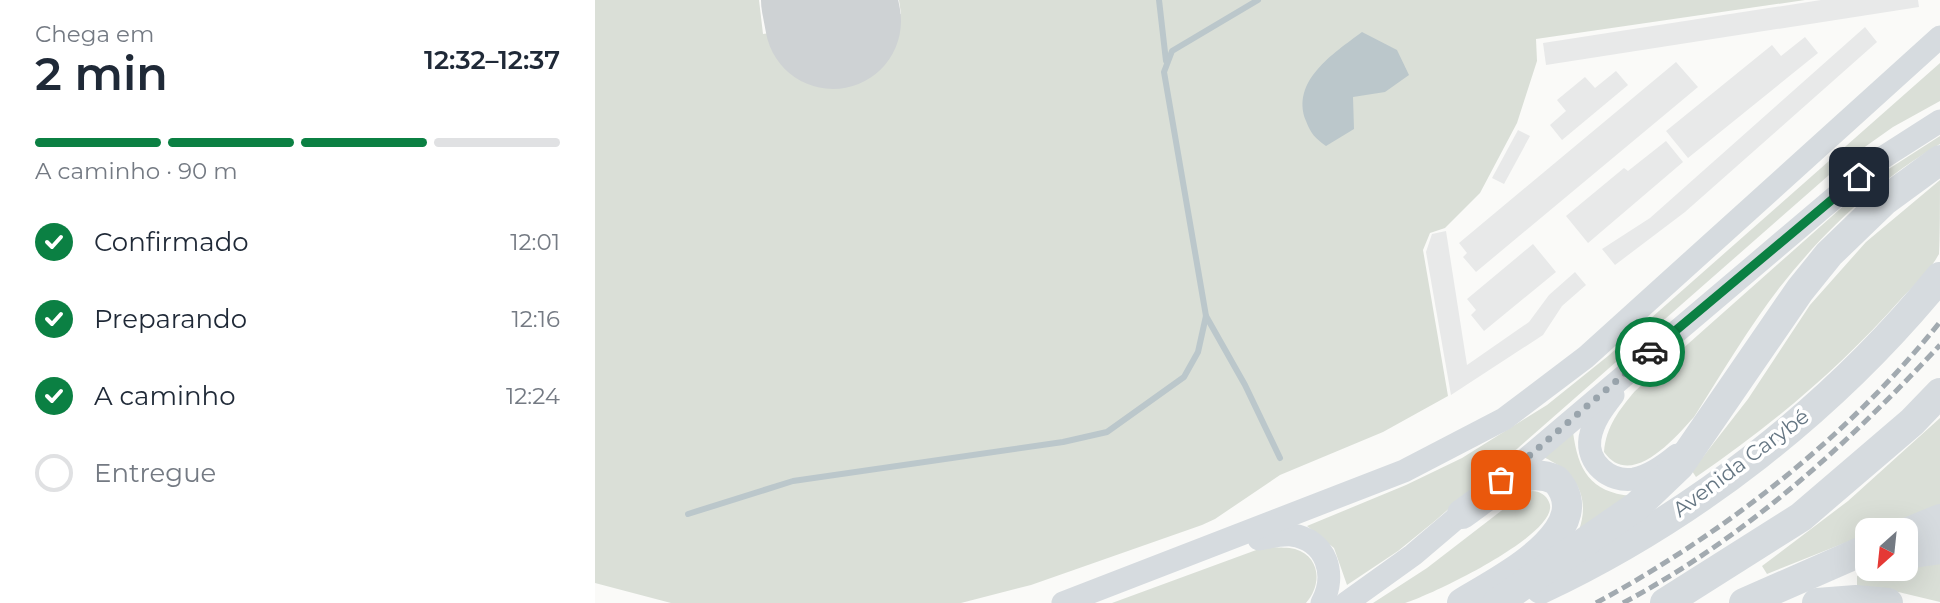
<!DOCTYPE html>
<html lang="pt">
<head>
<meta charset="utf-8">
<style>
	body { margin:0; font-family:Montserrat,sans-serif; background:#f2f2f3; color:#1f2937; height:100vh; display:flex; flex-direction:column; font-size:26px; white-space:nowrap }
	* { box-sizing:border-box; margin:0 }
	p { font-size:23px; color:#747a83 }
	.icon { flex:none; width:38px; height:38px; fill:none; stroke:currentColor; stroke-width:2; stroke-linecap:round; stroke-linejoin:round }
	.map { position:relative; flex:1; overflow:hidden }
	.sheet { display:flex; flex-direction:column; background:#fff; width:595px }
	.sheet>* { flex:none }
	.needle { width:46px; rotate:207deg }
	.tools { position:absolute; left:1260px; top:518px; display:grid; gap:14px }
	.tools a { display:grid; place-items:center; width:63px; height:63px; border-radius:14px; background:#fff; box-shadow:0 7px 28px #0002; font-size:35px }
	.pin { position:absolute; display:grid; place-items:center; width:60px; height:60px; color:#fff; margin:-30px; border-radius:14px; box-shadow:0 4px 10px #0006 }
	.courier { position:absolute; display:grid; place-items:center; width:70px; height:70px; margin:-35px; border:5px solid #0b8043; border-radius:50%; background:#fff; color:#222; box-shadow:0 2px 9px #0007 }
	.headline em { font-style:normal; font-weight:600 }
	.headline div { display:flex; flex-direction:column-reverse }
	.headline { display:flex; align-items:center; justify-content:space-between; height:119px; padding:0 35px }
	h1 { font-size:46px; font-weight:600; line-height:52px }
	.bar { display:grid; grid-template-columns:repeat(4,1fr); gap:10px 7px; align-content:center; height:84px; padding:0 35px }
	.bar i { height:9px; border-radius:5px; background:#e0e1e3 }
	.bar .active { background:#0b8043 }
	.bar p { grid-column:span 4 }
	ol { padding:0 35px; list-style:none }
	li { display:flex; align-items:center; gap:21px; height:77px }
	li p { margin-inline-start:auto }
	li .icon { padding:7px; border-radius:50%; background:#0b8043; color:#fff; stroke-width:4 }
	li:last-child { color:#747a83 }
	li i { width:38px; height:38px; border:4px solid #e0e1e3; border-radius:50% }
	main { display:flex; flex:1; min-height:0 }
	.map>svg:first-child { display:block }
	.built { fill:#e8e9e9 }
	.green { fill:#dadfd7 }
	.water { fill:#bbc7cb }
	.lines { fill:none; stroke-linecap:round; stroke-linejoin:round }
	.stream { stroke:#bbc7cb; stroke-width:6 }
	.runway { stroke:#ced2d4; stroke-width:136 }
	.secondary { stroke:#d6dbdf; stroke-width:23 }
	.highway { stroke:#d6dbdf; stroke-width:30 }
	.rail { stroke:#a2aab0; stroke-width:5; stroke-dasharray:10 5; stroke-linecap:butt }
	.done { stroke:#99a4ac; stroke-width:7; stroke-dasharray:0 12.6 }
	.route { stroke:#0b8043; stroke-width:9 }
	.labels { text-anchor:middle; stroke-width:7; stroke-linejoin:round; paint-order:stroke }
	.street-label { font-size:21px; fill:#657683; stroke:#fff }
</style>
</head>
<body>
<main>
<section class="sheet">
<div class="headline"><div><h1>2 min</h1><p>Chega em</p></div><em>12:32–12:37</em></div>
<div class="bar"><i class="active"></i><i class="active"></i><i class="active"></i><i></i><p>A caminho · 90 m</p></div>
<ol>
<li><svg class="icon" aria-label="check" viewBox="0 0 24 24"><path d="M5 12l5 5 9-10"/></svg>Confirmado<p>12:01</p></li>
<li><svg class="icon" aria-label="check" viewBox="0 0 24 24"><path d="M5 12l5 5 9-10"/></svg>Preparando<p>12:16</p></li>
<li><svg class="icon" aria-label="check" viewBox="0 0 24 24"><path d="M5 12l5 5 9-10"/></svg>A caminho<p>12:24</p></li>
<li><i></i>Entregue</li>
</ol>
</section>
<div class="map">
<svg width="1345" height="603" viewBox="0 0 1345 603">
	<rect width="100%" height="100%" fill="#fafaf8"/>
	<g class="built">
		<polygon points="1226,0 1323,0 1324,7 951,65 948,43"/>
		<polygon points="1270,27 1282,42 1090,212 1020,265 1007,249 1055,218"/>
		<polygon points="1210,37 1223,53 1093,158 1071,131 1177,45 1186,56"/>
		<polygon points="1081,62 1103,87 881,272 868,257 872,253 864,243"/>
		<polygon points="1021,71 1033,85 967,140 955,125 971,111 962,100 990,77 1000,88"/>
		<polygon points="923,130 935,136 909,184 897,178"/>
		<polygon points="1071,141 1088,162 993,243 971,216 1029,168 1033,171"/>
		<polygon points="851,231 872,365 934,322 954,295 980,272 991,285 967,306 948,335 856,395 831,252 837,234"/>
		<polygon points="938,244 961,272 889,331 876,315 881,310 872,299"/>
	</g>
	<g class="green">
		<polygon points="0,0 164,0 168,34 306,14 304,0 1210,0 941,39 942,61 922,123 885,193 850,228 835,233 828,250 853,396 788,432 685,475 620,519 607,525 436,585 366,603 76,603 0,583"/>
		<polygon points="1345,63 1345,101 1298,127 1250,161 841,520 803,551 752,585 739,548 712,526 811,485 867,458 952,405 1013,356"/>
		<path d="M1345,136V144C1283,180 1229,231 1185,287C1154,327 1127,373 1099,417C1080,438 1036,490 1009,452C1011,426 1025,409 1040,391L1262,194L1292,170Z"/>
		<path d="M1345,180C1345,194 1345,245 1344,254C1335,271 1318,286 1306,299C1246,367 1176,426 1101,477L1097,471L1153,399L1215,305L1271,242Z"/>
		<polygon points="1345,418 1345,505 1283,530 1272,530 1272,534 1172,574 1167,566 1253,501"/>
		<path d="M978,432C983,470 995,492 1036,496L984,530C996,496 980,471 948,457Z"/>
		<path d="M937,491C945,491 951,495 954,502C969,532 835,596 810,603C801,603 788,603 778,603L832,568L928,494Z"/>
		<path d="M678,547C685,548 693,547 700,549C726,557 727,585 711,603H517L664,549Z"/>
		<polygon points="1345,561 1345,602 1295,590 1262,586 1262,576 1289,569 1311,569 1311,565"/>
	</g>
	<path class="water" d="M767,32L802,50L814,75L790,92L758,97L759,129L731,146C720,138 716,134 711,121C695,81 739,53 767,32Z"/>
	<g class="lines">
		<g class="stream">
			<polyline points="564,0 571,61"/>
			<polyline points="611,316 650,385 685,458"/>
			<polyline points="93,514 198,481 468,442 512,432 589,377 603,352 611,316 569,72 577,51 663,0"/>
		</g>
		<polyline class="runway" points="234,0 238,21"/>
		<g class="secondary">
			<path d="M1018,395C1008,408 998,421 995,438C991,463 1015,483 1039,479C1054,476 1070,465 1082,455"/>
			<polyline points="904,482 1284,160 1345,121"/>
			<path d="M664,539C675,537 686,534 697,535C732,540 742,575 727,603"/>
			<polyline points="468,603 809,471 909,419 991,357 1345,37"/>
			<polyline points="751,603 818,555 878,504"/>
		</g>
		<g class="highway">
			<path d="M867,514C895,495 926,463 961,480C1006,530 901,582 867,603"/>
			<polyline points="1311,533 1345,519"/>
			<polyline points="1311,554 1345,549"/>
			<path d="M946,589C1099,517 1238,408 1345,277"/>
			<polyline points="902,603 1042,506 1084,466 1205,290 1234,254 1289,201 1345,160"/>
			<polyline points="1070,603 1206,517 1317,422 1345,393"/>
			<polyline points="1149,603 1272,549"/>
			<polyline points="1222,603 1261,600 1293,603"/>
		</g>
		<g class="rail">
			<path d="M1001,603C1131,532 1252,438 1345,322"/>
			<path d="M1028,603C1151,537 1250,447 1345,345"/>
		</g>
	</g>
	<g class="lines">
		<polyline class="done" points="906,480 1055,352"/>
		<polyline class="route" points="1055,352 1264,177"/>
	</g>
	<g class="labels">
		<g class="street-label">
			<text transform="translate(1146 463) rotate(-37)" y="7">Avenida Carybé</text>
		</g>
	</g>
</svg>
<div class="tools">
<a><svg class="needle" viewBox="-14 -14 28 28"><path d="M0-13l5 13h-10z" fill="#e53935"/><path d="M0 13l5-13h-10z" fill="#747a83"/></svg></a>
</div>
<div class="pin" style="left:906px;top:480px;background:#ea580c"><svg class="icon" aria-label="bag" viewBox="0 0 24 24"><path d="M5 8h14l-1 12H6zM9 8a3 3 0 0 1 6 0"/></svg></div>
<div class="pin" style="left:1264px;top:177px;background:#1f2937"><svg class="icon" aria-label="home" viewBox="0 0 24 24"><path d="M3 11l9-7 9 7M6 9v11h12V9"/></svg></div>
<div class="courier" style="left:1055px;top:352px"><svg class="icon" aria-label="car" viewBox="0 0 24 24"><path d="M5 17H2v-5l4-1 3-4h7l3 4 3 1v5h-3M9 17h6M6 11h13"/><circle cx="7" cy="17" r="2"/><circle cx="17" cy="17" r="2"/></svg></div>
</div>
</main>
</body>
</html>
